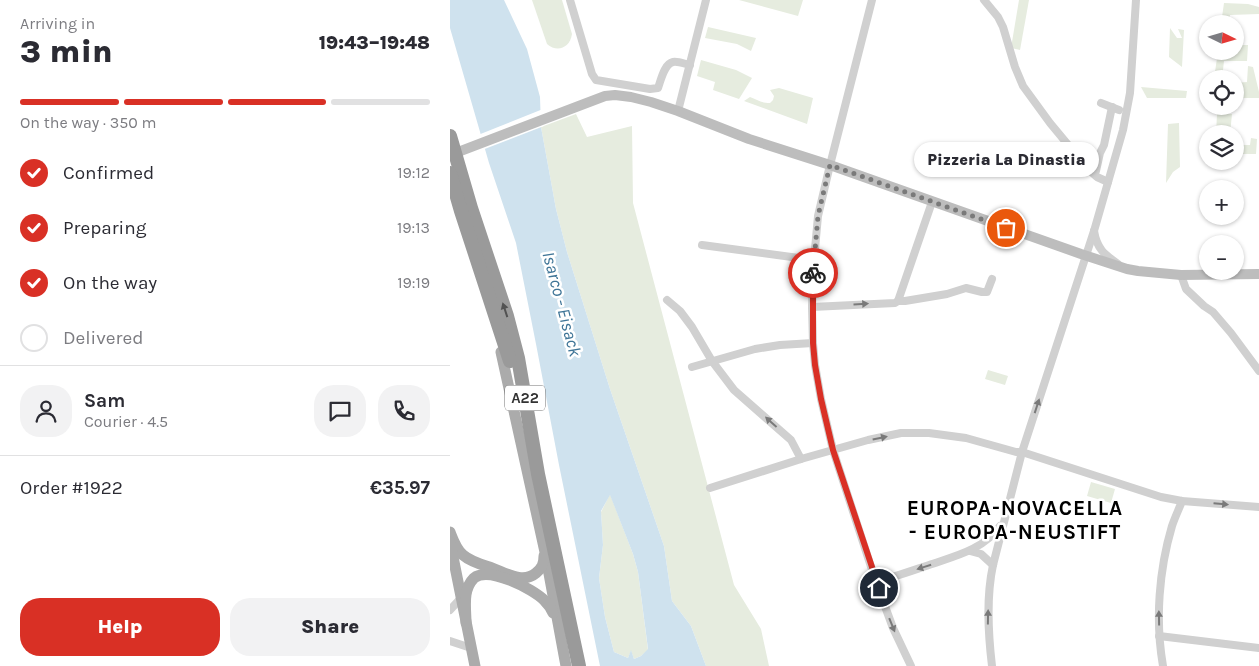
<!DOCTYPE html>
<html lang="en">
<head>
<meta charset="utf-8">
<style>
	body { margin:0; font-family:Karla,sans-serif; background:#f2f2f3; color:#2b2b33; height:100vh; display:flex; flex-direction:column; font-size:19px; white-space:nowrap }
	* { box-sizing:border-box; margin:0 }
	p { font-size:16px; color:#7c7c81 }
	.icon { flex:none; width:28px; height:28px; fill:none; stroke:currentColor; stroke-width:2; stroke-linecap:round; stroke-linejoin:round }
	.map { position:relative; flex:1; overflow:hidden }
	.panel { display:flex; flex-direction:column; background:#fff; width:450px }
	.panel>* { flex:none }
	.needle { width:32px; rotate:95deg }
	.controls { position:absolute; left:749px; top:15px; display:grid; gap:10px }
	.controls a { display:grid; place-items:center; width:45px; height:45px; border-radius:50%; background:#fff; box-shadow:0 1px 4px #0004; font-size:25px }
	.pin { position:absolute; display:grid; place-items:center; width:42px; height:42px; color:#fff; margin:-21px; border:2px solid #fff; border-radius:50%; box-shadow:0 1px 5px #0007 }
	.courier { position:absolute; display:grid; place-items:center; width:50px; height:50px; margin:-25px; border:4px solid #d93025; border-radius:50%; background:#fff; color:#222; box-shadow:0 1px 6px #0007 }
	.bubble { position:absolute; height:35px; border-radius:18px; background:#fff; box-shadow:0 1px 4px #0004; font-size:16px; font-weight:800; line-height:35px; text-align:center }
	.overview em { font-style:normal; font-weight:800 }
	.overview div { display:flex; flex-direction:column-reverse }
	.overview { display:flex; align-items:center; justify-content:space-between; height:85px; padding:0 20px }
	h1 { font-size:32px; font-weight:800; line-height:38px }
	.bar { display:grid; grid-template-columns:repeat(4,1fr); gap:8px 5px; align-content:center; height:60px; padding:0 20px }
	.bar i { height:6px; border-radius:4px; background:#e1e1e2 }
	.bar .active { background:#d93025 }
	.bar p { grid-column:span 4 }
	.line { display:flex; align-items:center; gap:12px; padding:0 20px; border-top:1px solid #e1e1e2 }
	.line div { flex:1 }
	.round { display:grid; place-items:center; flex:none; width:52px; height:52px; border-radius:20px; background:#f2f2f3 }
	ol { padding:0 20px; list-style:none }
	li { display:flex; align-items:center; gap:15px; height:55px }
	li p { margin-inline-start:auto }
	li .icon { padding:5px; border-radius:50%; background:#d93025; color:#fff; stroke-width:4 }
	li:last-child { color:#7c7c81 }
	li i { width:28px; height:28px; border:2px solid #e1e1e2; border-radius:50% }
	.action { display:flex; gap:10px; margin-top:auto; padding:10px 20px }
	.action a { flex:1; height:58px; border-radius:20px; background:#d93025; color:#fff; font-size:20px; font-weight:800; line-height:58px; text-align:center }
	.action a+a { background:#f2f2f3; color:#2b2b33 }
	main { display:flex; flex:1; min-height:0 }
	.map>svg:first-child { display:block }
	.green { fill:#e6ecdf }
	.water { fill:#cfe2ee; fill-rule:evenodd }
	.pier { fill:#fff }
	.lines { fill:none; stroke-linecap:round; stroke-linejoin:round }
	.street { stroke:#d0d0d0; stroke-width:8 }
	.secondary { stroke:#bdbdbd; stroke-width:10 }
	.primary { stroke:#ababab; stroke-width:11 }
	.highway-bridge { stroke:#9a9a9a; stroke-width:14 }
	.oneway { fill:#7a7a7a }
	.oneway2 { fill:#525252 }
	.done { stroke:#7a7a7a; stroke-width:5; stroke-dasharray:0 9 }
	.route { stroke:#d93025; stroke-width:6 }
	.labels { text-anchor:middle; stroke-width:5; stroke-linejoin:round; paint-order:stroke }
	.shield { fill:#fff; stroke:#707070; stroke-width:1 }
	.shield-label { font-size:15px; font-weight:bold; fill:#333 }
	.water-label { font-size:18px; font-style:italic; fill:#3f7597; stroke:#fff }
	.district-label { font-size:21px; font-weight:bold; letter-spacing:1px; fill:#000; stroke:#fff }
</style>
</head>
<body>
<main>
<section class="panel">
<div class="overview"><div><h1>3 min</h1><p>Arriving in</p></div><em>19:43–19:48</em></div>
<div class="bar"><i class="active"></i><i class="active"></i><i class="active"></i><i></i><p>On the way · 350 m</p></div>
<ol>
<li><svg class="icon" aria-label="check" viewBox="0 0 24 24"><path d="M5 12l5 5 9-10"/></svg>Confirmed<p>19:12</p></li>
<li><svg class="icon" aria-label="check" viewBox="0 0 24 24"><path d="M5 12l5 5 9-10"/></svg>Preparing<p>19:13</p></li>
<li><svg class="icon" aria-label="check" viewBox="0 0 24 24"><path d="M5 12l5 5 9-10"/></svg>On the way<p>19:19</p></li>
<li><i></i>Delivered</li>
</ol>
<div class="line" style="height:90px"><a class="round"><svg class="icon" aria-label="person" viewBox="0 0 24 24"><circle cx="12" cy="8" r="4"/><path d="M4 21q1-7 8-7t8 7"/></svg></a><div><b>Sam</b><p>Courier · 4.5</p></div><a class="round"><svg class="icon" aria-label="chat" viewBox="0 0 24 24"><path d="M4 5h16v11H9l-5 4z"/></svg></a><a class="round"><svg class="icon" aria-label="phone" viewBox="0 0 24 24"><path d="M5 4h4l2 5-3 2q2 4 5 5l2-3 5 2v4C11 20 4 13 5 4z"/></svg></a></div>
<div class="line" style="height:65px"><div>Order #1922</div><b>€35.97</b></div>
<div class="action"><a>Help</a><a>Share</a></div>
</section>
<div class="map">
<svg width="809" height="666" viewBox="0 0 809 666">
	<rect width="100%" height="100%" fill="#fff"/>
	<g class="green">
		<path d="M82,0H112L122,34C120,48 107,53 97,44Z"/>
		<polygon points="289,0 353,0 348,16"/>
		<polygon points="569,0 579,0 570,50 561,48"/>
		<polygon points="774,3 798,4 809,7 809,14 780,15 779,24 771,24"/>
		<polygon points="258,27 306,38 301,51 287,44 255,38"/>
		<polygon points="720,28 727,38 732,38 728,29 734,30 732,67 719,57"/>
		<polygon points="785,36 790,36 790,45 798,45 797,61 774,61 772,79 760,79 761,73 765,72 768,51 785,51"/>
		<polygon points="251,60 286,70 302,78 289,99 263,90 265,82 247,76"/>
		<polygon points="798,66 803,67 809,92 809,98 785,98 785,83 797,82"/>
		<polygon points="691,87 737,91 736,98 697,98"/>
		<path d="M329,88L363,98L357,124L294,101L300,97C307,100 312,103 320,103L323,100L324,96L320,90Z"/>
		<polygon points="126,114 137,137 182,126 183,203 284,585 311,629 319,666 256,666 241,626 222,601 214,546 160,389 117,252 106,209 91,127"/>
		<polygon points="767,114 782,114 780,134 766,134"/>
		<polygon points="729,123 730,167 723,172 716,183 718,124"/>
		<polygon points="801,138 807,139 806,154 792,154 792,145 800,145"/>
		<polygon points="538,370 558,376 555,385 535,379"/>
		<polygon points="641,482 665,489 661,503 637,496"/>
		<polygon points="160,494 183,554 188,572 198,650 191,656 184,659 181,651 178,658 164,652 155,617 149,578 153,545 151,512"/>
	</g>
	<path class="water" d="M0,0H54L77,49L90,97L91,127L106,209L117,252L160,389L214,546L222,601L241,626L256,666H150L109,465L86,344L66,243L39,163L0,28ZM160,495L183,554L188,572L198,649L191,656L184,659L181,650L178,658L164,652L155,617L149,578L153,545L151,511Z"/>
	<polygon class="pier" points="93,109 94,126 32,150 28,135"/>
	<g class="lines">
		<g class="street">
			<path d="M120,0L142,74L146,80L200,89L208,88C211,80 214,64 223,62C228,61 235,64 240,65"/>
			<polyline points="422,0 380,165 368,216 364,260 362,307 363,343 365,365 371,399 383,450 426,582 443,628 461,666"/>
			<polyline points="534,0 548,17 553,27 565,67 573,86 600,123 639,170 647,177 658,182"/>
			<polyline points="651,103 669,110"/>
			<polyline points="228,111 256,0"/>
			<polyline points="646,171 650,153 654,145 662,107"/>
			<path d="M644,231C647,249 654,254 668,264"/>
			<polyline points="252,245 364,260"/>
			<polyline points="731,275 736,289 754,306 763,312 781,333 809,371"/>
			<polyline points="217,300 230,311 242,327 262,361 284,390 341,440 351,459"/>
			<polyline points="448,301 455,301 497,294 516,288 532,292 537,292 542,279"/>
			<polyline points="362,307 445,303 448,301 482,202"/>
			<polyline points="242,367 305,349 330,345 363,343"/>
			<polyline points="260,488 351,459 418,440 451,433 479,433 516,438 566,452 572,452 711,497 732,501 809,507"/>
			<polyline points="520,551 531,554 543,565"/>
			<path d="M426,582C444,577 461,571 479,565C505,556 533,550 550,526"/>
			<polyline points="0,610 11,598"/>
			<polyline points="709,636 809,648"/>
			<polyline points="0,641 21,648"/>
			<path d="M542,666C538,632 536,598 543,565L572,452L644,231L673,130L680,93L686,0"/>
			<path d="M713,666C705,620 709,570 722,526C725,517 729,509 732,501"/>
		</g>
		<polyline class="secondary" points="0,155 155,96 165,95 181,97 201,102 228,111 299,139 380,165 631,254 677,269 688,271 731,275 809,274"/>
		<g class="primary">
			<polyline points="51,352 95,552 116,666"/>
			<path d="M0,532C3,540 6,549 13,555C21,562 33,565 42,568C56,573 73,584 86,573C92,568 94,564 94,556"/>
			<polyline points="0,542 25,666"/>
			<path d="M16,623C16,608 12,590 24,578C39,566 83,589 94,600C98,604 101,608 103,613"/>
		</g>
		<g class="highway-bridge">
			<polyline points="0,136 21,208 57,316 68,358 88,474 129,666"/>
			<polyline points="0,173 11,211 60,361"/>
		</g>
	</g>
	<defs><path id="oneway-solid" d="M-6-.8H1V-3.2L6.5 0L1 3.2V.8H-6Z" transform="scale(1.25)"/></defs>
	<g class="oneway">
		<use href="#oneway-solid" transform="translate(411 304) rotate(-3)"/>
		<use href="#oneway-solid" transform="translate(587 406) rotate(-72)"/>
		<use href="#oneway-solid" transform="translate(321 422) rotate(-138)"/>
		<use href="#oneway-solid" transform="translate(430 438) rotate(-12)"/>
		<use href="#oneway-solid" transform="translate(771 504) rotate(5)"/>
		<use href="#oneway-solid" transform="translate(474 567) rotate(162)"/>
		<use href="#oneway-solid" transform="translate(538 617) rotate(-89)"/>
		<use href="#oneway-solid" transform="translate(709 618) rotate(-91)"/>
		<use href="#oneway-solid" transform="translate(442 625) rotate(68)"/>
	</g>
	<use class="oneway2" href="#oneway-solid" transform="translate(55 310) rotate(-108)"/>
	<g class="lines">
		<polyline class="done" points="363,273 368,216 380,165 556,228"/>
		<polyline class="route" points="363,273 363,343 365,365 371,399 383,450 429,588"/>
	</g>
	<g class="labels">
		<rect class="shield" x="55" y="385.5" width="40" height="25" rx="4"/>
		<g class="shield-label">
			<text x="75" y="403">A22</text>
		</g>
		<g class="water-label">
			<text transform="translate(112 304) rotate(75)" y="6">Isarco - Eisack</text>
		</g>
		<g class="district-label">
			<text x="565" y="515">EUROPA-NOVACELLA<tspan x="565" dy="24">- EUROPA-NEUSTIFT</tspan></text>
		</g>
	</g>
</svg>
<div class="controls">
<a><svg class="needle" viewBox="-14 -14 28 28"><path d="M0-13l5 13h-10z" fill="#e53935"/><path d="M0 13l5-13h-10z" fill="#7c7c81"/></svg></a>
<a><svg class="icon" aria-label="locate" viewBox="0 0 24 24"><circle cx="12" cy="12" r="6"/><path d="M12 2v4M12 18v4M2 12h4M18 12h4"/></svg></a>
<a><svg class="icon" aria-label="layers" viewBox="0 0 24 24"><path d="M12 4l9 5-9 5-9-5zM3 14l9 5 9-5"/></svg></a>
<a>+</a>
<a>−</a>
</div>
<div class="pin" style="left:556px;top:228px;background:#ea580c"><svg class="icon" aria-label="bag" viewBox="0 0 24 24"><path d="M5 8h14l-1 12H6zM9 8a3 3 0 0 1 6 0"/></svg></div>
<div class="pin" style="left:429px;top:588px;background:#1f2937"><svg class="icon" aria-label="home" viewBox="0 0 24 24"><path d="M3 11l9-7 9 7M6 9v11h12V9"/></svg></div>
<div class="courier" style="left:363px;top:273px"><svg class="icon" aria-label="bike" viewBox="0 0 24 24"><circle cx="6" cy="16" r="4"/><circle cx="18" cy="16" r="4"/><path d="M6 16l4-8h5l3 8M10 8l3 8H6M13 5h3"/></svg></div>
<div class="bubble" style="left:464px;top:142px;width:185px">Pizzeria La Dinastia</div>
</div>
</main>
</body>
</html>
